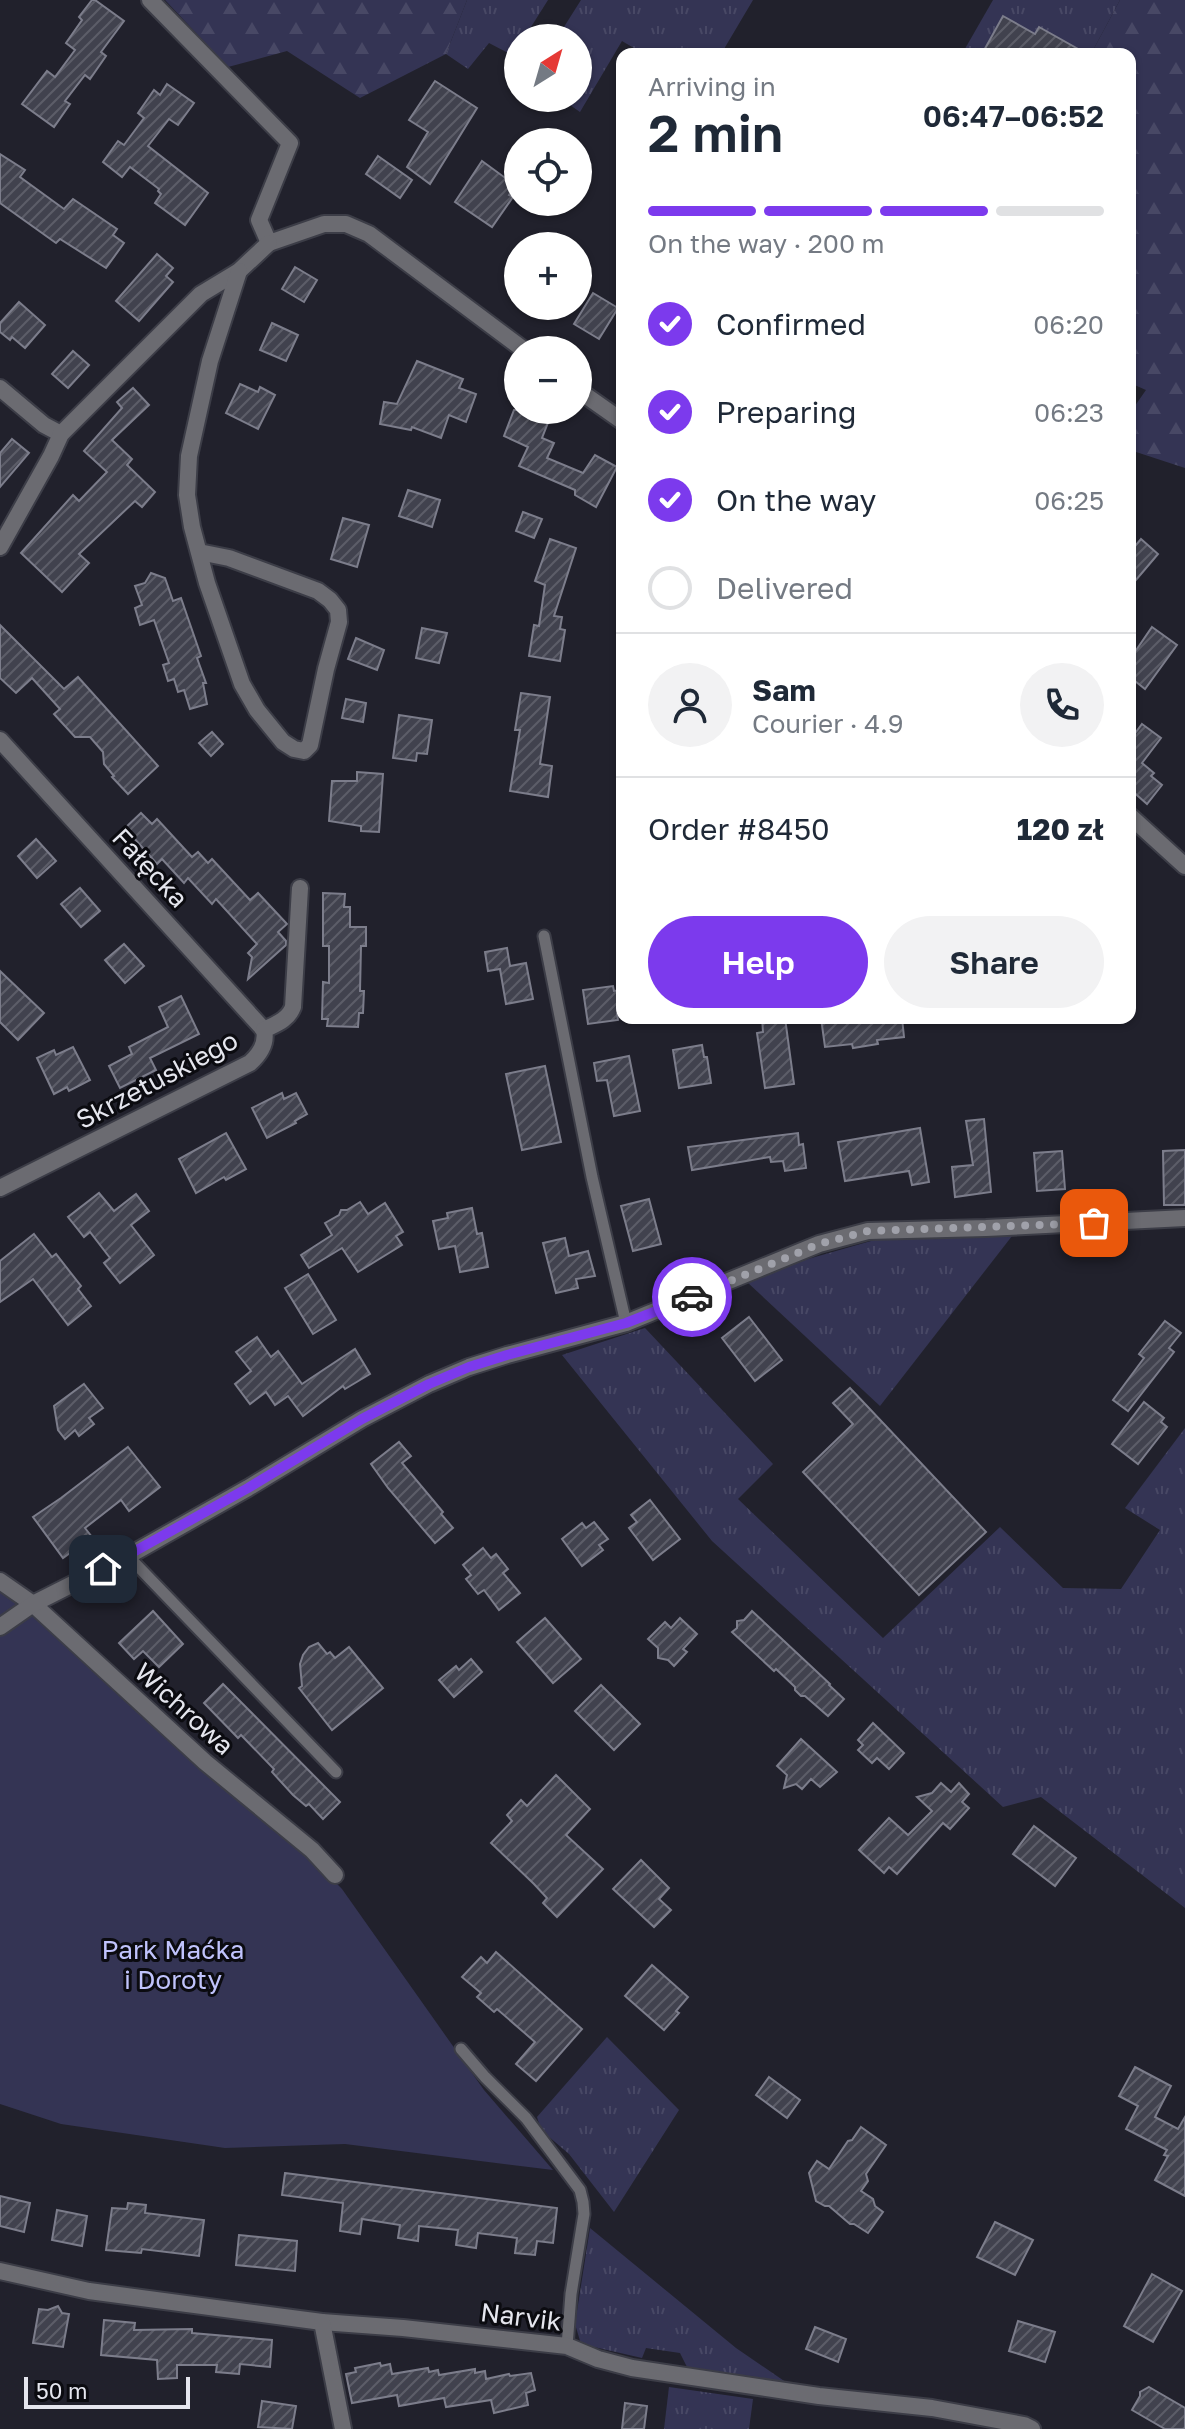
<!DOCTYPE html>
<html lang="en">
<head>
<meta charset="utf-8">
<style>
	body { margin:0; font-family:"Golos Text",sans-serif; background:#f2f2f3; color:#1f2937; height:100vh; display:flex; flex-direction:column; font-size:30px; white-space:nowrap }
	* { box-sizing:border-box; margin:0 }
	p { font-size:26px; color:#747a83 }
	.icon { flex:none; width:44px; height:44px; fill:none; stroke:currentColor; stroke-width:2; stroke-linecap:round; stroke-linejoin:round }
	.map { position:relative; flex:1; overflow:hidden }
	.details { position:absolute; left:616px; top:48px; width:520px; height:976px; display:flex; flex-direction:column; background:#fff; border-radius:16px; box-shadow:0 2px 6px #0004 }
	.details>* { flex:none }
	.needle { width:52px; rotate:37deg }
	.fabs { position:absolute; left:504px; top:24px; display:grid; gap:16px }
	.fabs a { display:grid; place-items:center; width:88px; height:88px; border-radius:50%; background:#fff; box-shadow:0 2px 6px #0004; font-size:40px }
	.scale { position:absolute; left:24px; bottom:20px; width:166px; box-sizing:border-box; padding-left:8px; border:4px solid #e5e6ee; border-top:0; font-size:22px; line-height:28px; white-space:nowrap; color:#e5e6ee; -webkit-text-stroke:6px #0b0b10; paint-order:stroke }
	.pin { position:absolute; display:grid; place-items:center; width:68px; height:68px; color:#fff; margin:-34px; border-radius:16px; box-shadow:0 4px 12px #0006 }
	.courier { position:absolute; display:grid; place-items:center; width:80px; height:80px; margin:-40px; border:6px solid #7c3aed; border-radius:50%; background:#fff; color:#222; box-shadow:0 2px 10px #0007 }
	.overview em { font-style:normal; font-weight:600 }
	.overview div { display:flex; flex-direction:column-reverse }
	.overview { display:flex; align-items:center; justify-content:space-between; height:136px; padding:0 32px }
	h1 { font-size:52px; font-weight:600; line-height:60px }
	.bar { display:grid; grid-template-columns:repeat(4,1fr); gap:12px 8px; align-content:center; height:96px; padding:0 32px }
	.bar i { height:10px; border-radius:6px; background:#e0e1e3 }
	.bar .selected { background:#7c3aed }
	.bar p { grid-column:span 4 }
	.line { display:flex; align-items:center; gap:20px; padding:0 32px; border-top:2px solid #e0e1e3 }
	.line div { flex:1 }
	.round { display:grid; place-items:center; flex:none; width:84px; height:84px; border-radius:42px; background:#f2f2f3 }
	ol { padding:0 32px; list-style:none }
	li { display:flex; align-items:center; gap:24px; height:88px }
	li p { margin-inline-start:auto }
	li .icon { padding:8px; border-radius:50%; background:#7c3aed; color:#fff; stroke-width:4 }
	li:last-child { color:#747a83 }
	li i { width:44px; height:44px; border:4px solid #e0e1e3; border-radius:50% }
	.cta { display:flex; gap:16px; margin-top:auto; padding:16px 32px }
	.cta a { flex:1; height:92px; border-radius:48px; background:#7c3aed; color:#fff; font-size:32px; font-weight:600; line-height:92px; text-align:center }
	.cta a+a { background:#f2f2f3; color:#1f2937 }
	.map>svg:first-child { display:block }
	.grass { fill:url(#grass-tufts) }
	.forest { fill:url(#forest-firs) }
	.park { fill:#343454 }
	.building { fill:url(#building-hatch); stroke:#7c7d8b; stroke-width:2 }
	.lines { fill:none; stroke-linecap:round; stroke-linejoin:round }
	.lane-casing { stroke:#3c3d47; stroke-width:15 }
	.street-casing { stroke:#3c3d47; stroke-width:20 }
	.lane { stroke:#6b6b71; stroke-width:11 }
	.street { stroke:#6b6b71; stroke-width:16 }
	.done { stroke:#a0a1aa; stroke-width:8; stroke-dasharray:0 14.4 }
	.route { stroke:#7c3aed; stroke-width:10 }
	.labels { text-anchor:middle; stroke-width:6; stroke-linejoin:round; paint-order:stroke }
	.street-label { font-size:26px; fill:#e5e6ee; stroke:#0b0b10 }
	.park-label { font-size:26px; fill:#c0c3fc; stroke:#0b0b10 }
</style>
</head>
<body>
<div class="map">
<svg width="1185" height="2429" viewBox="0 0 1185 2429">
	<defs>
		<pattern id="grass-tufts" width="24" height="20" patternUnits="userSpaceOnUse" patternTransform="scale(2)"><rect width="24" height="20" fill="#343454"/><path d="M3 7l-1-3M5 7V3M7 7l1-3M15 17l-1-3M17 17v-4M19 17l1-3" fill="none" stroke="#484865"/></pattern>
		<pattern id="forest-firs" width="22" height="20" patternUnits="userSpaceOnUse" patternTransform="scale(2)"><rect width="22" height="20" fill="#343454"/><path d="M5 1l3.5 6h-7zM16 11l3.5 6h-7z" fill="#484865"/></pattern>
		<pattern id="building-hatch" width="6" height="6" patternUnits="userSpaceOnUse" patternTransform="scale(2)"><rect width="6" height="6" fill="#41424e"/><path d="M-1 1l2-2M0 6l6-6M5 7l2-2" fill="none" stroke="#5c5d68"/></pattern>
	</defs>
	<rect width="100%" height="100%" fill="#21212c"/>
	<g class="grass">
		<polygon points="467,0 548,0 524,38 518,38 518,45 510,54 489,43 468,69 446,54"/>
		<polygon points="581,0 753,0 721,54 644,54 622,41 580,112 560,98 578,98 578,38 557,38"/>
		<polygon points="993,0 1120,0 1091,54 962,54"/>
		<polygon points="1012,1236 880,1406 747,1282 808,1259 878,1239"/>
		<polygon points="645,1328 773,1464 738,1499 883,1638 1000,1527 1063,1588 1121,1589 1160,1530 1125,1508 1185,1428 1185,1908 1041,1797 1003,1807 712,1541 562,1355"/>
		<polygon points="607,2037 679,2110 614,2212 569,2154 541,2130 537,2117"/>
		<polygon points="590,2228 736,2348 790,2385 737,2379 687,2367 680,2353 646,2348 642,2358 581,2344 575,2324"/>
		<polygon points="669,2387 753,2399 749,2429 664,2429"/>
	</g>
	<g class="forest">
		<polygon points="165,0 467,0 446,54 360,98 287,51 228,67"/>
		<polygon points="1120,0 1185,0 1185,468 1130,450 1130,413 1146,390 1130,383 1130,54 1091,54"/>
	</g>
	<polygon class="park" points="0,1590 50,1629 287,1833 342,1889 484,2090 553,2170 345,2144 225,2148 61,2124 0,2104"/>
	<g class="building">
		<polygon points="92,0 95,0 124,21 101,52 106,56 90,79 85,75 65,101 70,104 54,127 22,104 47,71 55,77 75,50 66,43 82,20 79,17"/>
		<polygon points="1003,16 1035,34 1039,27 1087,54 982,54"/>
		<polygon points="435,81 477,108 430,184 407,167 428,132 409,120"/>
		<polygon points="167,84 194,103 178,125 169,119 148,146 208,193 185,225 155,203 161,194 158,191 159,189 130,167 122,177 103,162 118,141 124,145 144,118 138,113 154,90 160,95"/>
		<polygon points="0,154 25,170 20,177 64,209 73,199 117,229 113,235 124,243 106,268 60,239 56,243 0,203"/>
		<polygon points="378,156 412,180 400,198 366,174"/>
		<polygon points="482,161 515,185 509,195 513,197 492,227 455,202"/>
		<polygon points="157,254 173,268 166,276 173,282 139,321 116,301"/>
		<polygon points="295,267 317,280 304,302 282,289"/>
		<polygon points="593,293 618,308 599,339 574,324"/>
		<polygon points="19,302 45,325 25,348 12,337 10,340 0,332 0,323"/>
		<polygon points="272,323 298,335 286,361 260,350"/>
		<polygon points="73,351 89,365 68,388 52,374"/>
		<polygon points="417,361 463,379 459,388 476,394 466,422 449,415 441,438 412,427 411,430 380,424 384,402 397,404"/>
		<polygon points="240,384 258,392 260,387 275,395 258,429 226,413"/>
		<polygon points="133,388 149,405 112,440 132,459 127,465 155,492 142,507 135,501 79,554 89,563 62,592 21,553 73,495 79,501 107,472 84,451 122,408 117,402"/>
		<polygon points="514,410 553,410 542,438 554,443 547,458 583,473 595,455 617,467 596,507 575,495 575,490 519,466 528,447 504,436"/>
		<polygon points="12,439 29,453 0,487 0,453"/>
		<polygon points="408,490 440,500 432,527 399,516"/>
		<polygon points="523,512 542,519 534,538 516,531"/>
		<polygon points="343,518 369,525 357,567 331,559"/>
		<polygon points="550,539 576,548 554,616 562,617 560,629 565,630 560,661 529,656 534,625 539,626 545,585 535,581"/>
		<polygon points="1141,539 1158,554 1130,587 1130,552"/>
		<polygon points="151,573 165,578 173,601 181,598 201,656 197,658 206,683 203,683 207,704 190,709 184,690 178,692 174,679 168,681 163,665 169,663 154,620 140,625 135,608 142,605 135,586 145,583"/>
		<polygon points="0,625 64,689 78,677 158,766 128,794 112,777 114,776 104,764 103,752 90,737 75,737 54,714 60,709 32,678 16,693 0,678"/>
		<polygon points="1152,627 1177,645 1145,689 1130,677 1130,659"/>
		<polygon points="422,628 447,633 439,663 416,658"/>
		<polygon points="356,638 384,650 377,670 348,659"/>
		<polygon points="521,693 550,697 540,764 552,766 548,797 510,791 520,730 515,730"/>
		<polygon points="346,699 366,703 363,722 342,718"/>
		<polygon points="399,715 432,720 427,754 417,753 416,761 393,758"/>
		<polygon points="1142,724 1161,738 1142,763 1154,773 1151,776 1162,785 1147,804 1130,789 1130,740"/>
		<polygon points="212,732 223,744 211,756 199,743"/>
		<polygon points="357,772 383,774 379,832 361,831 361,826 329,821 332,781 357,781"/>
		<polygon points="141,813 152,824 157,819 192,857 198,852 208,863 212,859 250,900 258,893 287,924 278,932 286,941 286,945 248,979 252,957 248,953 257,944 216,899 212,904 188,878 184,883 162,859 157,864 125,828"/>
		<polygon points="36,839 56,861 37,878 18,856"/>
		<polygon points="80,888 100,911 81,927 61,904"/>
		<polygon points="323,893 345,894 344,907 350,907 350,927 366,927 366,946 361,946 360,991 364,991 363,1013 359,1013 358,1027 327,1026 328,1019 322,1019 323,982 329,983 329,946 323,946"/>
		<polygon points="124,944 144,966 125,983 105,960"/>
		<polygon points="507,948 510,966 526,963 533,999 506,1004 500,969 488,971 485,952"/>
		<polygon points="0,971 44,1013 18,1040 0,1022"/>
		<polygon points="613,986 614,991 622,990 622,1013 617,1014 618,1020 588,1024 583,990"/>
		<polygon points="181,996 199,1034 150,1058 156,1070 120,1088 109,1066 132,1054 129,1047 168,1027 159,1007"/>
		<polygon points="762,1018 785,1018 794,1084 765,1088 757,1033 763,1032"/>
		<polygon points="821,1018 902,1018 904,1037 877,1040 878,1044 853,1048 852,1044 825,1047"/>
		<polygon points="702,1045 704,1057 707,1057 711,1083 679,1088 673,1050"/>
		<polygon points="73,1047 90,1080 69,1091 67,1087 54,1094 37,1058 54,1050 56,1055"/>
		<polygon points="629,1056 640,1111 614,1116 607,1080 597,1081 594,1063"/>
		<polygon points="545,1066 561,1142 522,1150 506,1074"/>
		<polygon points="282,1093 284,1099 296,1093 307,1114 295,1121 296,1123 267,1138 252,1108"/>
		<polygon points="984,1119 991,1192 955,1197 952,1167 973,1165 966,1121"/>
		<polygon points="920,1128 929,1182 912,1185 909,1171 845,1181 838,1142"/>
		<polygon points="226,1133 246,1169 226,1180 224,1177 196,1193 179,1159"/>
		<polygon points="798,1133 799,1145 803,1144 806,1168 785,1171 783,1161 771,1162 770,1157 692,1170 688,1147"/>
		<polygon points="1185,1150 1185,1205 1164,1205 1163,1151"/>
		<polygon points="1062,1151 1065,1189 1037,1191 1034,1153"/>
		<polygon points="99,1193 114,1211 136,1194 149,1211 131,1225 154,1255 120,1283 104,1263 110,1258 90,1232 84,1237 68,1217"/>
		<polygon points="649,1199 661,1244 633,1251 621,1206"/>
		<polygon points="360,1202 368,1214 385,1203 403,1232 396,1236 402,1245 358,1272 342,1248 309,1268 301,1255 332,1235 325,1223 339,1215 341,1210 347,1210"/>
		<polygon points="472,1208 477,1234 482,1233 488,1267 460,1272 455,1246 439,1249 433,1221 448,1218 447,1213"/>
		<polygon points="34,1234 52,1257 56,1254 81,1286 78,1289 91,1306 68,1325 33,1279 0,1302 0,1261"/>
		<polygon points="565,1238 569,1256 588,1251 595,1276 576,1279 578,1288 556,1293 543,1243"/>
		<polygon points="308,1274 336,1320 313,1334 285,1288"/>
		<polygon points="749,1317 782,1360 755,1381 722,1338"/>
		<polygon points="1165,1321 1181,1333 1169,1348 1174,1352 1128,1411 1113,1400 1144,1358 1139,1354"/>
		<polygon points="257,1337 271,1357 278,1351 302,1384 355,1349 370,1374 345,1389 343,1386 303,1416 288,1396 275,1405 266,1392 250,1404 235,1384 251,1371 236,1352"/>
		<polygon points="84,1384 103,1408 89,1418 94,1424 79,1436 75,1430 65,1439 58,1430 54,1406"/>
		<polygon points="850,1388 986,1532 919,1595 803,1472 853,1424 833,1403"/>
		<polygon points="1144,1402 1164,1418 1161,1422 1167,1427 1138,1464 1112,1444"/>
		<polygon points="399,1442 411,1456 402,1463 443,1512 441,1514 453,1528 435,1543 388,1488 371,1464"/>
		<polygon points="128,1447 160,1487 129,1511 121,1500 85,1528 92,1537 63,1558 33,1517 61,1498"/>
		<polygon points="650,1500 680,1539 653,1560 629,1528 637,1522 631,1515"/>
		<polygon points="594,1522 608,1539 599,1545 603,1550 582,1566 562,1539 582,1523 586,1528"/>
		<polygon points="483,1548 491,1558 496,1554 508,1569 503,1573 520,1593 499,1610 484,1590 478,1594 466,1579 471,1575 463,1565"/>
		<polygon points="153,1611 183,1644 159,1667 143,1651 134,1659 119,1643"/>
		<polygon points="752,1611 830,1684 829,1685 844,1699 828,1716 805,1696 801,1696 795,1690 795,1687 776,1669 774,1671 732,1632 737,1628 737,1621 744,1620"/>
		<polygon points="545,1618 581,1659 553,1683 517,1642"/>
		<polygon points="680,1618 697,1634 683,1649 687,1652 674,1666 668,1660 658,1658 658,1648 648,1639 665,1622 671,1628"/>
		<polygon points="318,1643 327,1654 330,1652 335,1658 349,1647 383,1688 332,1730 299,1688 302,1686 300,1664 303,1655 309,1647"/>
		<polygon points="471,1659 482,1672 454,1697 439,1680 456,1666 459,1670"/>
		<polygon points="223,1684 340,1802 323,1819 309,1804 306,1806 293,1795 272,1772 274,1769 241,1735 238,1738 204,1703"/>
		<polygon points="601,1685 640,1724 614,1750 575,1711"/>
		<polygon points="873,1723 904,1753 889,1769 877,1758 872,1763 858,1750 863,1745 858,1740"/>
		<polygon points="801,1739 837,1772 820,1787 811,1779 802,1789 796,1784 784,1788 787,1775 777,1766"/>
		<polygon points="556,1775 590,1809 566,1835 603,1869 557,1917 543,1903 547,1898 534,1884 491,1843 512,1821 507,1815 521,1800 527,1806"/>
		<polygon points="941,1783 951,1792 959,1783 969,1794 962,1802 969,1808 950,1829 943,1823 897,1874 889,1867 884,1873 859,1850 889,1818 908,1835 932,1811 917,1797 932,1793"/>
		<polygon points="1034,1826 1076,1858 1055,1886 1013,1854"/>
		<polygon points="641,1860 669,1888 659,1899 671,1910 654,1927 613,1889"/>
		<polygon points="496,1952 582,2029 536,2081 516,2064 535,2042 497,2009 494,2012 477,1997 481,1993 462,1977 481,1957 487,1963"/>
		<polygon points="652,1965 688,1997 676,2011 679,2013 664,2030 625,1996"/>
		<polygon points="1135,2067 1171,2086 1155,2117 1178,2129 1185,2117 1185,2196 1155,2180 1168,2156 1164,2155 1167,2150 1126,2129 1138,2106 1119,2096"/>
		<polygon points="769,2077 800,2100 787,2118 756,2095"/>
		<polygon points="861,2127 886,2145 866,2174 868,2181 861,2191 873,2199 875,2206 883,2212 868,2233 854,2224 850,2224 829,2206 825,2206 816,2201 809,2173 817,2161 829,2169 848,2141 852,2140"/>
		<polygon points="285,2173 557,2208 553,2243 537,2241 535,2255 515,2253 517,2238 478,2233 476,2248 456,2245 458,2230 419,2226 418,2241 398,2238 400,2225 362,2219 360,2234 340,2231 343,2203 282,2195"/>
		<polygon points="0,2196 30,2203 24,2232 0,2226"/>
		<polygon points="128,2203 146,2205 145,2213 204,2220 199,2256 142,2249 141,2253 106,2250 112,2208 127,2209"/>
		<polygon points="57,2210 87,2216 82,2246 52,2240"/>
		<polygon points="995,2222 1033,2240 1015,2275 977,2257"/>
		<polygon points="239,2235 297,2241 295,2271 236,2265"/>
		<polygon points="1152,2274 1182,2291 1153,2342 1124,2326"/>
		<polygon points="58,2306 62,2313 69,2314 63,2347 33,2343 39,2309 48,2310"/>
		<polygon points="104,2320 135,2323 134,2330 192,2329 192,2333 272,2340 270,2367 240,2364 239,2374 216,2372 217,2365 177,2365 177,2378 158,2379 157,2360 101,2355"/>
		<polygon points="1018,2321 1055,2332 1045,2362 1009,2351"/>
		<polygon points="815,2327 846,2339 838,2362 806,2349"/>
		<polygon points="380,2363 381,2366 390,2364 392,2374 428,2368 429,2372 438,2370 439,2375 475,2369 475,2373 485,2371 486,2379 509,2374 510,2376 531,2373 535,2390 526,2393 528,2405 494,2413 491,2400 446,2407 444,2398 399,2406 397,2395 352,2403 346,2374 356,2372 355,2368"/>
		<polygon points="1149,2387 1185,2408 1185,2429 1165,2429 1132,2410 1140,2396 1140,2392"/>
		<polygon points="262,2401 296,2406 292,2429 258,2427"/>
		<polygon points="625,2403 647,2406 644,2429 622,2429"/>
	</g>
	<g class="lines">
		<g class="lane-casing">
			<g id="lane">
				<polyline points="544,936 592,1177 626,1323"/>
				<polyline points="128,1556 336,1772"/>
				<polyline points="461,2049 485,2077 526,2118 580,2190 583,2202 584,2214 571,2294 567,2346"/>
			</g>
		</g>
		<g class="street-casing">
			<g id="street">
				<polyline points="150,0 290,143 259,220 269,243 324,224 346,224 369,234 524,350"/>
				<polyline points="0,388 44,425 61,434"/>
				<polyline points="578,390 622,421"/>
				<polyline points="0,547 51,456 61,434 201,294 239,271 269,243"/>
				<polyline points="199,552 229,558 318,591 330,600 338,610 339,622 326,669 310,745 304,751 294,749 283,742 257,710 242,684 207,583 192,527 187,495 189,456 210,361 239,271"/>
				<polyline points="0,740 264,1030"/>
				<polyline points="1130,816 1185,866"/>
				<path d="M0,1188L250,1063C260,1054 267,1043 264,1030C276,1024 288,1020 293,1007L300,888"/>
				<polyline points="0,1581 33,1604 205,1762 312,1850 335,1875"/>
				<polyline points="0,1627 33,1604 128,1556 248,1488 362,1419 429,1384 469,1367 507,1355 626,1323 819,1244 868,1231 986,1228 1185,1218"/>
				<polyline points="0,2271 89,2291 322,2322 403,2328 567,2346 598,2359 632,2368 819,2396 932,2408 1024,2425 1032,2429"/>
				<polyline points="322,2322 343,2429"/>
			</g>
		</g>
		<use href="#lane" class="lane"/>
		<use href="#street" class="street"/>
	</g>
	<g class="lines">
		<polyline class="done" points="692,1297 819,1244 868,1231 1094,1223"/>
		<polyline class="route" points="103,1569 248,1488 362,1419 429,1384 469,1367 507,1355 626,1323 692,1297"/>
	</g>
	<g class="labels">
		<g class="street-label">
			<text transform="translate(150 868) rotate(47)" y="9">Fałęcka</text>
			<text transform="translate(157 1080) rotate(-28)" y="9">Skrzetuskiego</text>
			<text transform="translate(184 1709) rotate(42)" y="9">Wichrowa</text>
			<text transform="translate(521 2317) rotate(7)" y="9">Narvik</text>
		</g>
		<g class="park-label">
			<text x="173" y="1959">Park Maćka<tspan x="173" dy="30">i Doroty</tspan></text>
		</g>
	</g>
</svg>
<div class="fabs">
<a><svg class="needle" viewBox="-14 -14 28 28"><path d="M0-13l5 13h-10z" fill="#e53935"/><path d="M0 13l5-13h-10z" fill="#747a83"/></svg></a>
<a><svg class="icon" aria-label="locate" viewBox="0 0 24 24"><circle cx="12" cy="12" r="6"/><path d="M12 2v4M12 18v4M2 12h4M18 12h4"/></svg></a>
<a>+</a>
<a>−</a>
</div>
<div class="scale">50 m</div>
<div class="pin" style="left:1094px;top:1223px;background:#ea580c"><svg class="icon" aria-label="bag" viewBox="0 0 24 24"><path d="M5 8h14l-1 12H6zM9 8a3 3 0 0 1 6 0"/></svg></div>
<div class="pin" style="left:103px;top:1569px;background:#1f2937"><svg class="icon" aria-label="home" viewBox="0 0 24 24"><path d="M3 11l9-7 9 7M6 9v11h12V9"/></svg></div>
<div class="courier" style="left:692px;top:1297px"><svg class="icon" aria-label="car" viewBox="0 0 24 24"><path d="M5 17H2v-5l4-1 3-4h7l3 4 3 1v5h-3M9 17h6M6 11h13"/><circle cx="7" cy="17" r="2"/><circle cx="17" cy="17" r="2"/></svg></div>
<section class="details">
<div class="overview"><div><h1>2 min</h1><p>Arriving in</p></div><em>06:47–06:52</em></div>
<div class="bar"><i class="selected"></i><i class="selected"></i><i class="selected"></i><i></i><p>On the way · 200 m</p></div>
<ol>
<li><svg class="icon" aria-label="check" viewBox="0 0 24 24"><path d="M5 12l5 5 9-10"/></svg>Confirmed<p>06:20</p></li>
<li><svg class="icon" aria-label="check" viewBox="0 0 24 24"><path d="M5 12l5 5 9-10"/></svg>Preparing<p>06:23</p></li>
<li><svg class="icon" aria-label="check" viewBox="0 0 24 24"><path d="M5 12l5 5 9-10"/></svg>On the way<p>06:25</p></li>
<li><i></i>Delivered</li>
</ol>
<div class="line" style="height:144px"><a class="round"><svg class="icon" aria-label="person" viewBox="0 0 24 24"><circle cx="12" cy="8" r="4"/><path d="M4 21q1-7 8-7t8 7"/></svg></a><div><b>Sam</b><p>Courier · 4.9</p></div><a class="round"><svg class="icon" aria-label="phone" viewBox="0 0 24 24"><path d="M5 4h4l2 5-3 2q2 4 5 5l2-3 5 2v4C11 20 4 13 5 4z"/></svg></a></div>
<div class="line" style="height:104px"><div>Order #8450</div><b>120 zł</b></div>
<div class="cta"><a>Help</a><a>Share</a></div>
</section>
</div>
</body>
</html>
